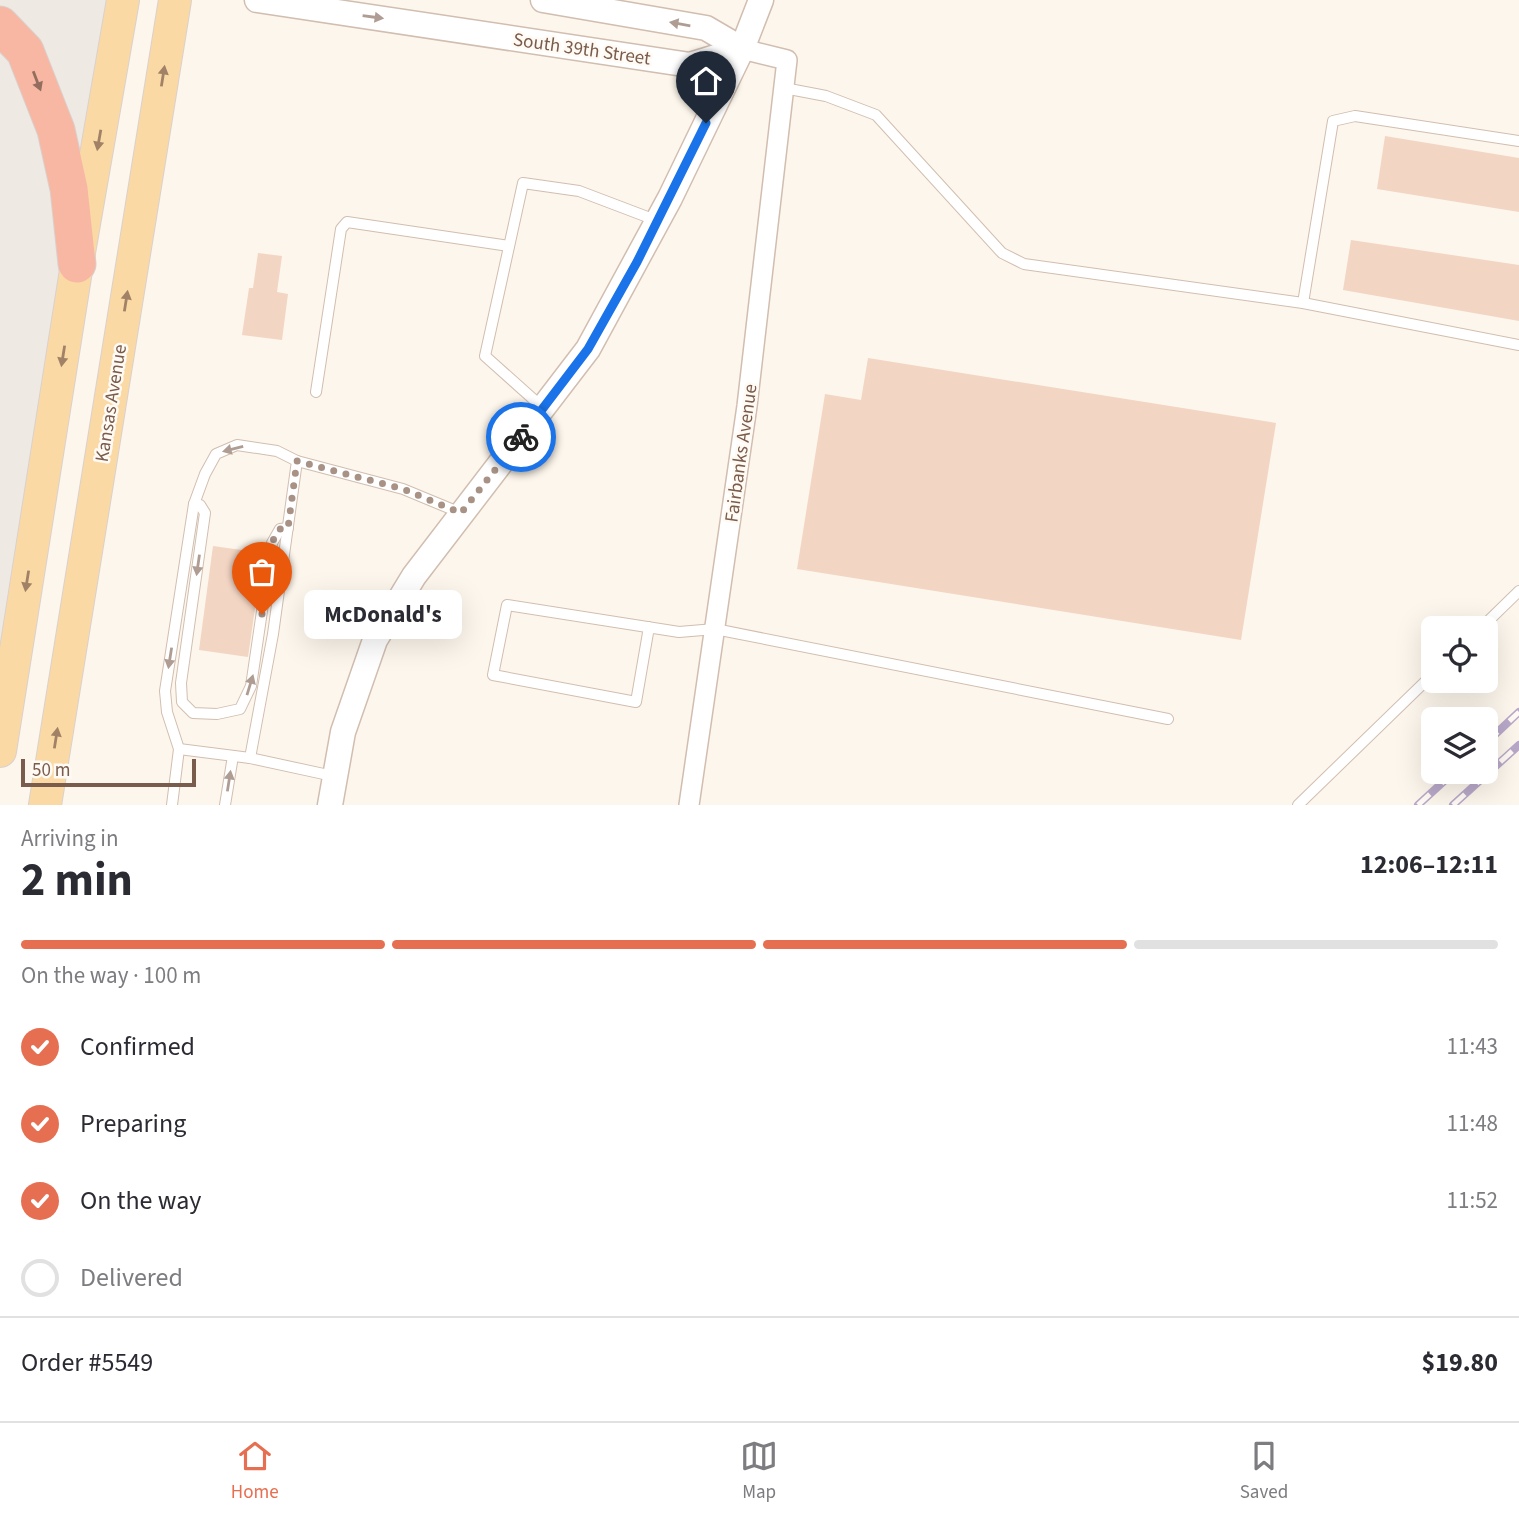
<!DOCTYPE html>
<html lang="en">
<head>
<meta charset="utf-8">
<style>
	body { margin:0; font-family:"Source Sans 3",sans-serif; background:#f7f7f7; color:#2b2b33; height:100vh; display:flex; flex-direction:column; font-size:26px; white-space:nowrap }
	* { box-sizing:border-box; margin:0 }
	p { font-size:23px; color:#7c7c81 }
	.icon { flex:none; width:38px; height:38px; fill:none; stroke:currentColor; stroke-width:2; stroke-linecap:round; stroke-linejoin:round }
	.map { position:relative; height:805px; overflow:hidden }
	.side { display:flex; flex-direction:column; background:#fff; flex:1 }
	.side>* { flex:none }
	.fabs { position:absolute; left:1421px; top:616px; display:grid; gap:14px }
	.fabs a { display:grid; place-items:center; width:77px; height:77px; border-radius:10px; background:#fff; box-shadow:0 7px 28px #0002; font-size:35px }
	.scale { position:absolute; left:21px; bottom:18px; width:175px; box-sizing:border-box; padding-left:7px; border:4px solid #7a5c4d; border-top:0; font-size:19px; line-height:24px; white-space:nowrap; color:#7a5c4d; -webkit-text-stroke:5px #fffaf3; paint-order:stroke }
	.pin { position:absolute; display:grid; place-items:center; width:60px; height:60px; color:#fff; margin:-72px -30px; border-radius:50% 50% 50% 0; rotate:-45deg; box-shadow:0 0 7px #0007 }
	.pin .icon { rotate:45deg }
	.courier { position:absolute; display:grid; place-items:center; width:70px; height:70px; margin:-35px; border:5px solid #1a73e8; border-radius:50%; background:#fff; color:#222; box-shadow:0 2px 9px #0007 }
	.bubble { position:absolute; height:49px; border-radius:10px; background:#fff; box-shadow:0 7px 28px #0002; font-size:23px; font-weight:700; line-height:49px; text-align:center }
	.headline em { font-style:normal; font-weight:700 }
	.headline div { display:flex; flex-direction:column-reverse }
	.headline { display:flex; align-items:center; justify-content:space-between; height:119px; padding:0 21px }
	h1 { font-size:46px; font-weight:700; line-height:52px }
	.bar { display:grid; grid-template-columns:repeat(4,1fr); gap:10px 7px; align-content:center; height:84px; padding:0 21px }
	.bar i { height:9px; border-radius:5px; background:#e1e1e2 }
	.bar .on { background:#e76f51 }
	.bar p { grid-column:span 4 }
	.line { display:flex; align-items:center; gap:18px; padding:0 21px; border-top:2px solid #e1e1e2 }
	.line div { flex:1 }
	ol { padding:0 21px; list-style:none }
	li { display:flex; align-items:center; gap:21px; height:77px }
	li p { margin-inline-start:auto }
	li .icon { padding:7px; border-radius:50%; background:#e76f51; color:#fff; stroke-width:4 }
	li:last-child { color:#7c7c81 }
	li i { width:38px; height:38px; border:4px solid #e1e1e2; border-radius:50% }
	.dock { display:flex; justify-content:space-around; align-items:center; height:98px; border-top:2px solid #e1e1e2; background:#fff; font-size:19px; color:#7c7c81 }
	.dock a { display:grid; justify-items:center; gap:4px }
	.dock .on { color:#e76f51 }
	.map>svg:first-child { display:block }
	.industrial { fill:#efe9e4 }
	.building { fill:#f3d5c3 }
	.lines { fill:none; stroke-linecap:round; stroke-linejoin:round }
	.service-casing { stroke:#d1beb0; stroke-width:12 }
	.minor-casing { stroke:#d1beb0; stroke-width:22 }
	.tertiary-casing { stroke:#d1beb0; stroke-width:27 }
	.primary-casing { stroke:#dad1cd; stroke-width:34 }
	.motorway-casing { stroke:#dad1cd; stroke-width:39 }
	.service { stroke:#fff; stroke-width:10 }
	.minor { stroke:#fff; stroke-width:19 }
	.tertiary { stroke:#fff; stroke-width:24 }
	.primary { stroke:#fbd9a5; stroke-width:32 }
	.motorway { stroke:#f7b7a3; stroke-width:37 }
	.rail-casing { stroke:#b9a8c9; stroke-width:8 }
	.rail { stroke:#fffaf3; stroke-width:5; stroke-dasharray:16; stroke-linecap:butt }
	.oneway { fill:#af9d94 }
	.oneway2 { fill:#a18267 }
	.oneway3 { fill:#936e5e }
	.done { stroke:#a89285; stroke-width:7; stroke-dasharray:0 12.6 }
	.route { stroke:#1a73e8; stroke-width:9 }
	.labels { text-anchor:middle; stroke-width:5; stroke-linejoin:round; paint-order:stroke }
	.street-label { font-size:19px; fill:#7a5c4d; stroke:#fffaf3 }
</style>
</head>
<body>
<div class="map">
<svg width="1519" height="805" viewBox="0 0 1519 805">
	<rect width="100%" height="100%" fill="#fdf6ec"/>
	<polygon class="industrial" points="0,0 118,0 0,761"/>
	<g class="building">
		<polygon points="1385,136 1519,158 1519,212 1377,189"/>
		<polygon points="1351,240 1519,265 1519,321 1343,290"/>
		<polygon points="258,253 282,256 277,292 288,294 282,340 242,335 249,288 253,288"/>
		<polygon points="868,358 1276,423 1241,640 797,569 825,394 861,400"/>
		<polygon points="213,546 263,553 248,657 199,650"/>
	</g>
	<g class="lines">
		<g class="service-casing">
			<g id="service">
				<polyline points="784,88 826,96 876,115 1002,253 1024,264 1303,303 1519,345"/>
				<polyline points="1303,303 1333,121 1355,116 1519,141"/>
				<polyline points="316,392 341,229 347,222 509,246"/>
				<polyline points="542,407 485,356 523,183 579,191 658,221"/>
				<polyline points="194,504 200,505 205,513 181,683 182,702 193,713 217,714 240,709 251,686 272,543 280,529 288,528"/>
				<polyline points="649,627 636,702 493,675 507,605 679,632 715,629 1168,719"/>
				<polyline points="1481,628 1519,591"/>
				<polyline points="179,749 250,758 333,776"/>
				<polyline points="250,758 273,634 297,461"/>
				<polyline points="172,805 179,749 167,712 165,691 194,504 205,474 216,454 237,445 277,451 297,461 403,489 461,513"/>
				<polyline points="225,805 233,756"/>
				<polyline points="1298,805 1433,674"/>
			</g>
		</g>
		<g class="minor-casing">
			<polyline id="minor" points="689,805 747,406 787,60 742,49"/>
		</g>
		<g class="tertiary-casing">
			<g id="tertiary">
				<polyline points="257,0 690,65 742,49"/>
				<polyline points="543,0 706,28 742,49"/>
				<polyline points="330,805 343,732 375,640 414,576 588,349 670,198 742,49 761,0"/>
			</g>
		</g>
		<g class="primary-casing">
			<g id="primary">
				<polyline points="0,751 77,264 123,0"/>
				<polyline points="45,805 175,0"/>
			</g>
		</g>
		<g class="motorway-casing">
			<polyline id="motorway" points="0,25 25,51 56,130 69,189 77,264"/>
		</g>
		<use href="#service" class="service"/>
		<use href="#minor" class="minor"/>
		<use href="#tertiary" class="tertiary"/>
		<use href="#primary" class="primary"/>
		<use href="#motorway" class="motorway"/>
		<g class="rail-casing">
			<g id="rail">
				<polyline points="1486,743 1519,712"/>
				<polyline points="1418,805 1454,772"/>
				<polyline points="1453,805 1519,745"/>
			</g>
		</g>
		<use href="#rail" class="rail"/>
	</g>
	<defs><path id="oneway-solid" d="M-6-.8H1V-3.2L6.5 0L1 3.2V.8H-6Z" transform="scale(1.75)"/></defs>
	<g class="oneway">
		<use href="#oneway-solid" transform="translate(373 17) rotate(8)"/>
		<use href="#oneway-solid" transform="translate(680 24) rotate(-170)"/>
		<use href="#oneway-solid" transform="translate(233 449) rotate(166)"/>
		<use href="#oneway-solid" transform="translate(198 565) rotate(98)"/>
		<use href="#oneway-solid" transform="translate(170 658) rotate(99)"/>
		<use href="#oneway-solid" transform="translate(250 685) rotate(-73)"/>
		<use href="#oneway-solid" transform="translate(229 781) rotate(-81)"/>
	</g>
	<g class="oneway2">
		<use href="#oneway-solid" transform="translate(163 76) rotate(-81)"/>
		<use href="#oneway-solid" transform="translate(99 140) rotate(100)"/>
		<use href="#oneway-solid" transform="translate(126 301) rotate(-81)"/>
		<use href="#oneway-solid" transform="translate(63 356) rotate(99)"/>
		<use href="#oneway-solid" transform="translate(27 581) rotate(99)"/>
		<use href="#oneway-solid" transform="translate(56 738) rotate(-81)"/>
	</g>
	<use class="oneway3" href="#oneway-solid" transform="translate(37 81) rotate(69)"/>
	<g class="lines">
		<polyline class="done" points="262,614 272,542 280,529 288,528 297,461 403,489 461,513 521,437"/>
		<polyline class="route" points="521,437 588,349 637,262 706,123"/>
	</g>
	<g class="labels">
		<g class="street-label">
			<text transform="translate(582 48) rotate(8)" y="7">South 39th Street</text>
			<text transform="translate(110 403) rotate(-81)" y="7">Kansas Avenue</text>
			<text transform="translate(740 453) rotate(-82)" y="7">Fairbanks Avenue</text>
		</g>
	</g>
</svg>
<div class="fabs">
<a><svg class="icon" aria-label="locate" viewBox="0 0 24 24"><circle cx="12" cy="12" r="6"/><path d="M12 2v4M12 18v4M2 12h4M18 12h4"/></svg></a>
<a><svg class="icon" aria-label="layers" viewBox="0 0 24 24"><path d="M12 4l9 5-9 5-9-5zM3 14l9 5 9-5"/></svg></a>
</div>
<div class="scale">50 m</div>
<div class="pin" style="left:262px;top:614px;background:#ea580c"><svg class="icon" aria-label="bag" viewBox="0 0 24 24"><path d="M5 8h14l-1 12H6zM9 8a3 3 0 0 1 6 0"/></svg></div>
<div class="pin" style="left:706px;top:123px;background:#1f2937"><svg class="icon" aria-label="home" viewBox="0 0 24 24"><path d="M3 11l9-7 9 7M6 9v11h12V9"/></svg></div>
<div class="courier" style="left:521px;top:437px"><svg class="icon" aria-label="bike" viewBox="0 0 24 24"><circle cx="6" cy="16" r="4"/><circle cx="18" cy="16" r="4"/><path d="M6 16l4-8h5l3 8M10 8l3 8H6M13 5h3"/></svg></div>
<div class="bubble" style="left:304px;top:590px;width:158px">McDonald's</div>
</div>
<section class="side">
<div class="headline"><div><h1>2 min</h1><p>Arriving in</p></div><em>12:06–12:11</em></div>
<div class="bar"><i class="on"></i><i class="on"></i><i class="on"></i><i></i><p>On the way · 100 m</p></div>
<ol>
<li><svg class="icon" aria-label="check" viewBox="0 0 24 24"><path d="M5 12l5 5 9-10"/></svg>Confirmed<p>11:43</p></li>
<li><svg class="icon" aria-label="check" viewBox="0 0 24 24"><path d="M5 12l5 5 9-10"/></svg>Preparing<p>11:48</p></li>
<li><svg class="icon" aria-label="check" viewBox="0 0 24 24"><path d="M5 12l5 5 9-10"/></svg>On the way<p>11:52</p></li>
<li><i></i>Delivered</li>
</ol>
<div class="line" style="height:91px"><div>Order #5549</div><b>$19.80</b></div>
</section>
<nav class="dock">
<a class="on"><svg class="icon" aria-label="home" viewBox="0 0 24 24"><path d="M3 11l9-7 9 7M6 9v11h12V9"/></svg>Home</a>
<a><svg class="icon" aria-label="map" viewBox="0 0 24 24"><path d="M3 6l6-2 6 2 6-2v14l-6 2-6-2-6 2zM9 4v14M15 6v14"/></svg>Map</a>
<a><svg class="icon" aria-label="saved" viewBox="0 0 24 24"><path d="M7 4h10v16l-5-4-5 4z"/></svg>Saved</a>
</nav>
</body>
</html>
